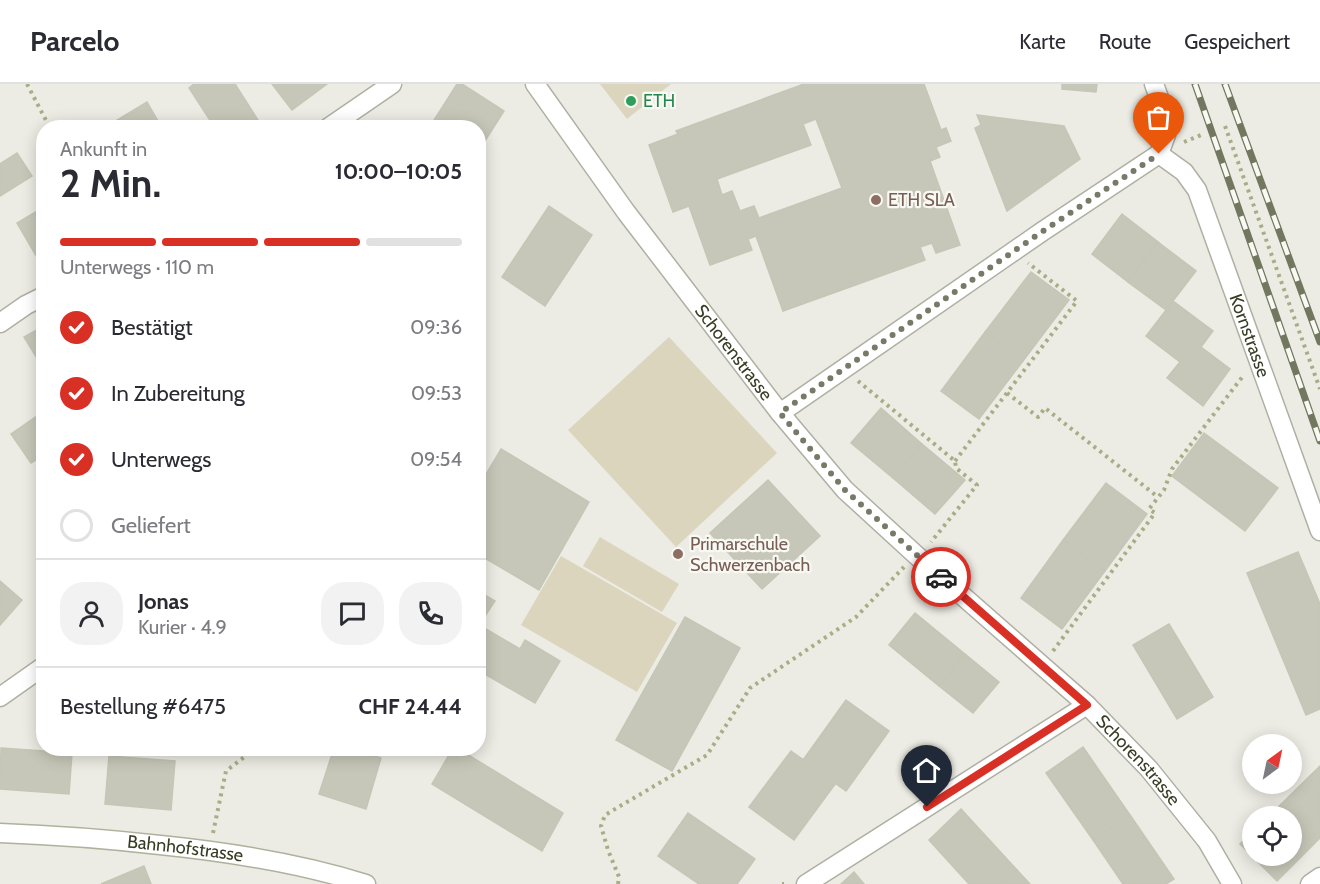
<!DOCTYPE html>
<html lang="de">
<head>
<meta charset="utf-8">
<style>
	body { margin:0; font-family:Cabin,sans-serif; background:#f2f2f3; color:#2b2b33; height:100vh; display:flex; flex-direction:column; font-size:22px; white-space:nowrap }
	* { box-sizing:border-box; margin:0 }
	p { font-size:20px; color:#7c7c81 }
	.icon { flex:none; width:33px; height:33px; fill:none; stroke:currentColor; stroke-width:2; stroke-linecap:round; stroke-linejoin:round }
	.map { position:relative; flex:1; overflow:hidden }
	.drawer { position:absolute; left:36px; top:36px; width:450px; height:636px; display:flex; flex-direction:column; background:#fff; border-radius:24px; box-shadow:0 3px 15px #0003 }
	.drawer>* { flex:none }
	.needle { width:39px; rotate:33deg }
	.fabs { position:absolute; left:1242px; top:650px; display:grid; gap:12px }
	.fabs a { display:grid; place-items:center; width:60px; height:60px; border-radius:50%; background:#fff; box-shadow:0 3px 15px #0003; font-size:30px }
	.pin { position:absolute; display:grid; place-items:center; width:51px; height:51px; color:#fff; margin:-62px -26px; border-radius:50% 50% 50% 0; rotate:-45deg; box-shadow:0 0 6px #0007 }
	.pin .icon { rotate:45deg }
	.courier { position:absolute; display:grid; place-items:center; width:60px; height:60px; margin:-30px; border:4px solid #d93025; border-radius:50%; background:#fff; color:#222; box-shadow:0 2px 8px #0007 }
	.summary em { font-style:normal; font-weight:700 }
	.summary div { display:flex; flex-direction:column-reverse }
	.summary { display:flex; align-items:center; justify-content:space-between; height:102px; padding:0 24px }
	h1 { font-size:39px; font-weight:700; line-height:45px }
	.bar { display:grid; grid-template-columns:repeat(4,1fr); gap:9px 6px; align-content:center; height:72px; padding:0 24px }
	.bar i { height:8px; border-radius:4px; background:#e1e1e2 }
	.bar .on { background:#d93025 }
	.bar p { grid-column:span 4 }
	.line { display:flex; align-items:center; gap:15px; padding:0 24px; border-top:2px solid #e1e1e2 }
	.line div { flex:1 }
	.round { display:grid; place-items:center; flex:none; width:63px; height:63px; border-radius:24px; background:#f2f2f3 }
	ol { padding:0 24px; list-style:none }
	li { display:flex; align-items:center; gap:18px; height:66px }
	li p { margin-inline-start:auto }
	li .icon { padding:6px; border-radius:50%; background:#d93025; color:#fff; stroke-width:4 }
	li:last-child { color:#7c7c81 }
	li i { width:33px; height:33px; border:3px solid #e1e1e2; border-radius:50% }
	header { display:flex; align-items:center; gap:36px; box-sizing:border-box; height:84px; padding:0 30px; background:#fff; border-bottom:2px solid #e1e1e2 }
	header strong { font-size:28px }
	nav { display:flex; gap:33px; margin-inline-start:auto; font-size:21px }
	.map>svg:first-child { display:block }
	.green { fill:#dcd5be }
	.building { fill:#c7c7b9; stroke:#c4c6b6; stroke-width:1.5; fill-rule:evenodd }
	.lines { fill:none; stroke-linecap:round; stroke-linejoin:round }
	.minor-casing { stroke:#aeb0a3; stroke-width:21 }
	.secondary-casing { stroke:#afb19d; stroke-width:21 }
	.path { stroke:#a7ae86; stroke-width:4; stroke-dasharray:3 4.5; stroke-linecap:butt }
	.minor { stroke:#fff; stroke-width:18 }
	.secondary { stroke:#fff; stroke-width:18 }
	.rail-casing { stroke:#72785f; stroke-width:7 }
	.rail { stroke:#f9f9f4; stroke-width:4.5; stroke-dasharray:14; stroke-linecap:butt }
	.done { stroke:#767a67; stroke-width:6; stroke-dasharray:0 10.8 }
	.route { stroke:#d93025; stroke-width:8 }
	.leisure-dot { fill:#2e9e5b; stroke:#f9f9f4; stroke-width:2 }
	.education-dot { fill:#8d6e63; stroke:#f9f9f4; stroke-width:2 }
	.labels { text-anchor:middle; stroke-width:4.5; stroke-linejoin:round; paint-order:stroke }
	.leisure-label { font-size:18px; fill:#27864d; stroke:#f9f9f4; text-anchor:start }
	.education-label { font-size:18px; fill:#785e54; stroke:#f9f9f4; text-anchor:start }
	.street-label { font-size:18px; fill:#373d24; stroke:#f9f9f4 }
</style>
</head>
<body>
<header>
<strong>Parcelo</strong>
<nav><a>Karte</a><a>Route</a><a>Gespeichert</a></nav>
</header>
<div class="map">
<svg width="1320" height="800" viewBox="0 0 1320 800">
	<rect width="100%" height="100%" fill="#ecece4"/>
	<g class="green">
		<polygon points="600,0 671,0 627,35"/>
		<polygon points="669,253 777,369 676,463 568,346"/>
		<polygon points="600,453 679,500 662,528 583,482"/>
		<polygon points="561,472 677,539 637,608 521,541"/>
	</g>
	<g class="building">
		<polygon points="194,0 235,0 263,44 215,44 189,4"/>
		<polygon points="272,0 327,0 292,26"/>
		<polygon points="457,0 462,0 504,27 478,68 478,44 429,44"/>
		<path d="M804,0H924L941,46L946,44L951,57L936,63L940,73L930,77L960,161L936,169L932,159L920,163L925,176L783,227L756,152L748,155L752,166L710,181L689,122L673,128L649,61L678,50L676,47ZM816,35L842,104L759,134L754,122L740,127L732,107L722,111L717,95L811,61L803,40Z"/>
		<polygon points="1062,0 1097,0 1096,8 1062,5"/>
		<polygon points="147,18 162,44 104,44"/>
		<polygon points="977,31 1064,42 1080,75 1007,127 975,44 981,41"/>
		<polygon points="17,69 32,92 0,112 0,80"/>
		<polygon points="549,122 592,151 545,222 502,193"/>
		<polygon points="44,123 44,172 38,175 17,139"/>
		<polygon points="1122,130 1158,158 1128,198 1092,170"/>
		<polygon points="1158,158 1196,187 1166,226 1128,198"/>
		<polygon points="1031,188 1069,216 1023,277 985,248"/>
		<polygon points="1173,217 1213,247 1201,263 1230,285 1203,322 1167,294 1180,278 1146,252"/>
		<polygon points="44,242 44,277 40,279 24,253"/>
		<polygon points="985,248 1023,277 979,335 941,307"/>
		<polygon points="881,324 922,360 893,394 851,359"/>
		<polygon points="43,328 44,371 31,379 11,350"/>
		<polygon points="1204,349 1278,404 1245,447 1172,392"/>
		<polygon points="922,360 965,396 935,430 893,394"/>
		<polygon points="501,365 589,418 539,506 478,470 478,404"/>
		<polygon points="768,396 820,452 762,505 710,449"/>
		<polygon points="1106,399 1147,430 1105,487 1063,456"/>
		<polygon points="1063,456 1105,487 1062,545 1021,514"/>
		<polygon points="1298,468 1320,520 1320,625 1306,631 1247,489"/>
		<polygon points="0,497 22,516 0,541"/>
		<polygon points="478,507 495,517 479,541 520,565 525,556 560,577 535,619 478,586"/>
		<polygon points="915,529 965,570 939,602 889,561"/>
		<polygon points="685,533 740,564 672,687 616,656"/>
		<polygon points="1169,540 1213,613 1177,635 1133,561"/>
		<polygon points="965,570 999,598 973,629 939,602"/>
		<polygon points="846,616 889,647 846,707 803,676"/>
		<polygon points="1083,663 1130,731 1093,756 1046,689"/>
		<polygon points="1,664 72,669 69,710 0,705"/>
		<polygon points="334,664 351,664 381,674 366,725 319,710"/>
		<polygon points="453,664 457,664 563,729 542,767 432,700"/>
		<polygon points="791,667 836,699 794,756 749,723"/>
		<polygon points="109,672 175,677 171,726 105,720"/>
		<polygon points="1320,682 1320,754 1277,797 1240,760 1252,748 1252,771 1292,771 1292,732 1269,732"/>
		<polygon points="961,725 1017,786 1002,800 969,800 929,756"/>
		<polygon points="688,729 755,775 737,800 699,800 658,772"/>
		<polygon points="1130,731 1174,795 1166,800 1123,800 1093,756"/>
		<polygon points="144,782 151,800 101,800"/>
		<polygon points="1017,786 1030,800 1002,800"/>
		<polygon points="854,788 864,800 841,800"/>
	</g>
	<g class="lines">
		<g class="minor-casing">
			<g id="minor">
				<path id="s1" d="M535,0L626,128L780,329L845,406L916,471L1087,621L1149,685L1207,757L1232,800"/>
				<polyline points="328,44 392,0"/>
				<path id="s2" d="M1159,70L1184,88L1197,106L1320,447"/>
				<polyline points="0,239 26,221 44,212"/>
				<polyline points="780,329 1043,147 1159,70 1166,51 1167,36 1154,0"/>
				<polyline points="0,613 44,582"/>
				<polyline points="806,800 1087,621"/>
				<polyline points="1310,800 1320,793"/>
			</g>
		</g>
		<g class="secondary-casing">
			<g id="secondary">
				<path id="s3" d="M0,749C53,751 107,755 160,761C229,768 299,779 366,800"/>
			</g>
		</g>
		<g class="path">
			<polyline points="27,0 50,44"/>
			<polyline points="1225,42 1320,305"/>
			<polyline points="1184,58 1201,51"/>
			<polyline points="858,297 955,377 956,384 977,401 931,458"/>
			<polyline points="1007,309 1038,333 1045,324 1158,413"/>
			<polyline points="955,377 1077,217 1028,179"/>
			<polyline points="1053,567 1155,429 1149,425 1164,406 1172,385 1243,292"/>
			<polyline points="213,749 226,687 256,664"/>
			<polyline points="618,800 619,793 608,766 601,742 605,731 707,671 750,604 856,533 904,483"/>
			<polyline points="782,800 784,800"/>
		</g>
		<use href="#minor" class="minor"/>
		<use href="#secondary" class="secondary"/>
		<g class="rail-casing">
			<g id="rail">
				<polyline points="1195,0 1320,357"/>
				<polyline points="1225,0 1320,258"/>
			</g>
		</g>
		<use href="#rail" class="rail"/>
	</g>
	<g class="lines">
		<polyline class="done" points="941,493 845,406 780,329 1043,147 1159,70"/>
		<polyline class="route" points="927,723 1087,621 941,493"/>
	</g>
	<circle class="leisure-dot" cx="631" cy="17" r="6"/>
	<g class="education-dot">
		<circle cx="876" cy="116" r="6"/>
		<circle cx="678" cy="470" r="6"/>
	</g>
	<g class="labels">
		<g class="leisure-label">
			<text x="643" y="23">ETH</text>
		</g>
		<g class="education-label">
			<text x="888" y="122">ETH SLA</text>
			<text x="690" y="466">Primarschule<tspan x="690" dy="21">Schwerzenbach</tspan></text>
		</g>
		<g class="street-label">
			<text dy="6" stroke="none"><textPath href="#s2" startOffset="208">Kornstrasse</textPath></text>
			<text dy="6" stroke="none"><textPath href="#s1" startOffset="334">Schorenstrasse</textPath></text>
			<text dy="6" stroke="none"><textPath href="#s1" startOffset="910">Schorenstrasse</textPath></text>
			<text dy="6" stroke="none"><textPath href="#s3" startOffset="186">Bahnhofstrasse</textPath></text>
		</g>
	</g>
</svg>
<div class="fabs">
<a><svg class="needle" viewBox="-14 -14 28 28"><path d="M0-13l5 13h-10z" fill="#e53935"/><path d="M0 13l5-13h-10z" fill="#7c7c81"/></svg></a>
<a><svg class="icon" aria-label="locate" viewBox="0 0 24 24"><circle cx="12" cy="12" r="6"/><path d="M12 2v4M12 18v4M2 12h4M18 12h4"/></svg></a>
</div>
<div class="pin" style="left:1159px;top:70px;background:#ea580c"><svg class="icon" aria-label="bag" viewBox="0 0 24 24"><path d="M5 8h14l-1 12H6zM9 8a3 3 0 0 1 6 0"/></svg></div>
<div class="pin" style="left:927px;top:723px;background:#1f2937"><svg class="icon" aria-label="home" viewBox="0 0 24 24"><path d="M3 11l9-7 9 7M6 9v11h12V9"/></svg></div>
<div class="courier" style="left:941px;top:493px"><svg class="icon" aria-label="car" viewBox="0 0 24 24"><path d="M5 17H2v-5l4-1 3-4h7l3 4 3 1v5h-3M9 17h6M6 11h13"/><circle cx="7" cy="17" r="2"/><circle cx="17" cy="17" r="2"/></svg></div>
<section class="drawer">
<div class="summary"><div><h1>2 Min.</h1><p>Ankunft in</p></div><em>10:00–10:05</em></div>
<div class="bar"><i class="on"></i><i class="on"></i><i class="on"></i><i></i><p>Unterwegs · 110 m</p></div>
<ol>
<li><svg class="icon" aria-label="check" viewBox="0 0 24 24"><path d="M5 12l5 5 9-10"/></svg>Bestätigt<p>09:36</p></li>
<li><svg class="icon" aria-label="check" viewBox="0 0 24 24"><path d="M5 12l5 5 9-10"/></svg>In Zubereitung<p>09:53</p></li>
<li><svg class="icon" aria-label="check" viewBox="0 0 24 24"><path d="M5 12l5 5 9-10"/></svg>Unterwegs<p>09:54</p></li>
<li><i></i>Geliefert</li>
</ol>
<div class="line" style="height:108px"><a class="round"><svg class="icon" aria-label="person" viewBox="0 0 24 24"><circle cx="12" cy="8" r="4"/><path d="M4 21q1-7 8-7t8 7"/></svg></a><div><b>Jonas</b><p>Kurier · 4.9</p></div><a class="round"><svg class="icon" aria-label="chat" viewBox="0 0 24 24"><path d="M4 5h16v11H9l-5 4z"/></svg></a><a class="round"><svg class="icon" aria-label="phone" viewBox="0 0 24 24"><path d="M5 4h4l2 5-3 2q2 4 5 5l2-3 5 2v4C11 20 4 13 5 4z"/></svg></a></div>
<div class="line" style="height:78px"><div>Bestellung #6475</div><b>CHF 24.44</b></div>
</section>
</div>
</body>
</html>
